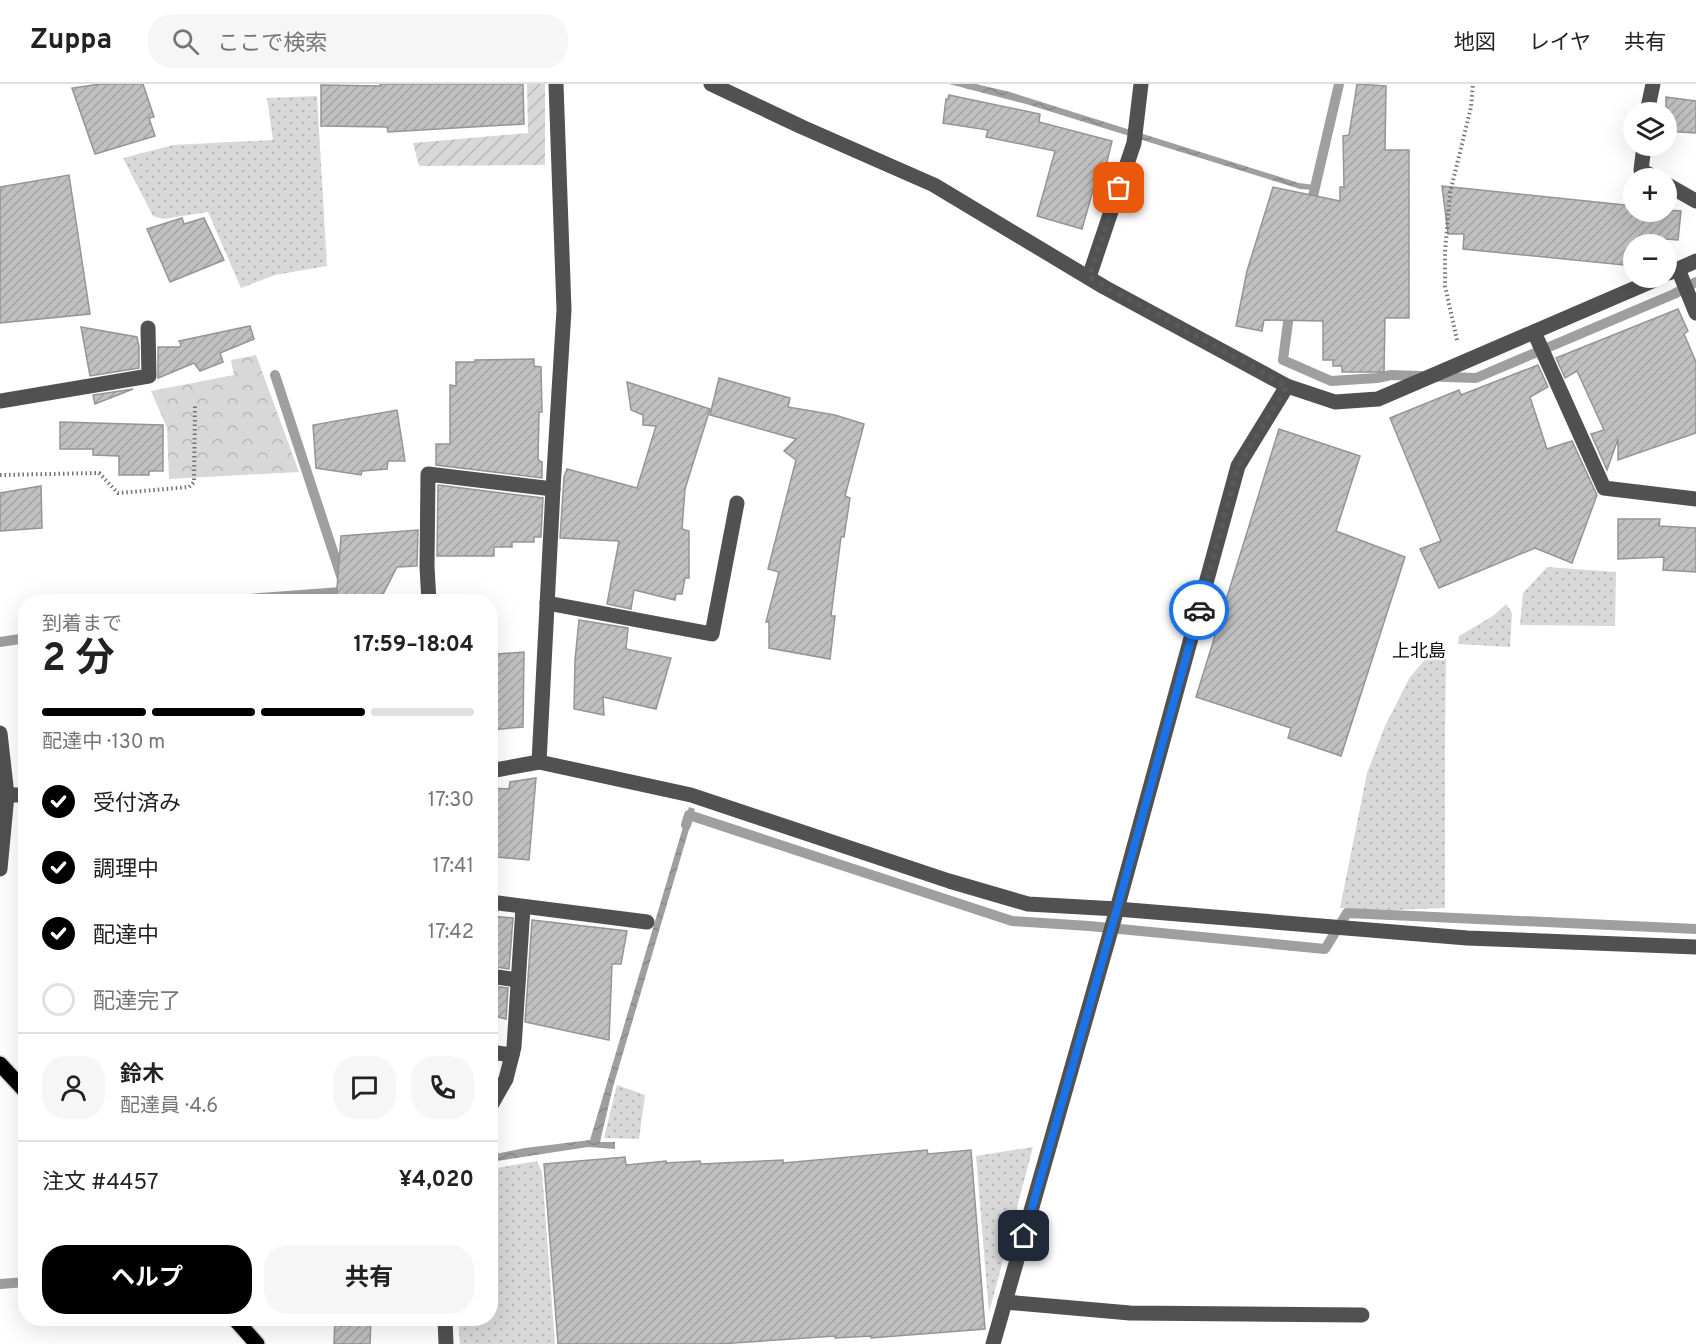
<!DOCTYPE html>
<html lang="ja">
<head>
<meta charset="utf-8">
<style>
	body { margin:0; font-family:Overpass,"Noto Sans JP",sans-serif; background:#f6f6f6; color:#222; height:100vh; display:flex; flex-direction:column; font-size:22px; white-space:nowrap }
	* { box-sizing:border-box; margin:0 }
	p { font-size:20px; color:#767676 }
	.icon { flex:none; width:33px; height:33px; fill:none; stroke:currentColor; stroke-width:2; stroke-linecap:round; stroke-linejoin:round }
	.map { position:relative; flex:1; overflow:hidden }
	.sheet { position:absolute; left:18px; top:510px; width:480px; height:732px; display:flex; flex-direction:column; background:#fff; border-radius:24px; box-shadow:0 6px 24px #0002 }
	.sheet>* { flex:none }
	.buttons { position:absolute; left:1623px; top:18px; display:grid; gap:12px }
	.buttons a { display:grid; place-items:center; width:54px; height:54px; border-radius:50%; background:#fff; box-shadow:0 6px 24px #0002; font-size:30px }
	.pin { position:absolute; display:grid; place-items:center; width:51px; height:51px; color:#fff; margin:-26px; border-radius:12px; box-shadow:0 3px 9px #0006 }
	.courier { position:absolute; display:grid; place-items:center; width:60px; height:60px; margin:-30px; border:4px solid #1a73e8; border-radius:50%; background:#fff; color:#222; box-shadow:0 2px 8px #0007 }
	.headline em { font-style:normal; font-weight:700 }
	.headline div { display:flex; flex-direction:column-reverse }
	.headline { display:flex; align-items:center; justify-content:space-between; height:102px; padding:0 24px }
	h1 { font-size:39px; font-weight:700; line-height:45px }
	.bar { display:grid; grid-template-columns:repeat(4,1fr); gap:9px 6px; align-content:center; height:72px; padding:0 24px }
	.bar i { height:8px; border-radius:4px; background:#e0e0e0 }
	.bar .active { background:#000 }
	.bar p { grid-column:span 4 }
	.line { display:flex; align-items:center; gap:15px; padding:0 24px; border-top:2px solid #e0e0e0 }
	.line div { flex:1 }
	.round { display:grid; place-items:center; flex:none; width:63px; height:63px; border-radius:24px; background:#f6f6f6 }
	ol { padding:0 24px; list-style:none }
	li { display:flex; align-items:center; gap:18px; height:66px }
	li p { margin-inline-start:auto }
	li .icon { padding:6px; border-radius:50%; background:#000; color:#fff; stroke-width:4 }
	li:last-child { color:#767676 }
	li i { width:33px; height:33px; border:3px solid #e0e0e0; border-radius:50% }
	.cta { display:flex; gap:12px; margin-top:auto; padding:12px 24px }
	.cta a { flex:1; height:69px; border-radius:24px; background:#000; color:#fff; font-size:24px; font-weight:700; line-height:69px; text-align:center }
	.cta a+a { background:#f6f6f6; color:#222 }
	header { display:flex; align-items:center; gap:36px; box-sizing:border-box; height:84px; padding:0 30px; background:#fff; border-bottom:2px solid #e0e0e0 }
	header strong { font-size:28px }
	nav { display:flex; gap:33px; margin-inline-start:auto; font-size:21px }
	.search { width:420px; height:54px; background:#f6f6f6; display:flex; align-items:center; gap:15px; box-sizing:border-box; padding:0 21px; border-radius:24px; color:#767676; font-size:22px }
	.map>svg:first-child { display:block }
	.grass { fill:url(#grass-dots) }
	.forest { fill:url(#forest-crowns) }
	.garden { fill:url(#garden-furrows) }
	.water { fill:url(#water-waves) }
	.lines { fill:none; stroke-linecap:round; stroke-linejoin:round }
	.stream { stroke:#9f9f9f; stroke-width:10 }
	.building { fill:url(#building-hatch); stroke:#959595; stroke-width:1.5 }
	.major-casing { stroke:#dbdbdb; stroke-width:18 }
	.path { stroke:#737373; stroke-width:4; stroke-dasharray:1.5 3; stroke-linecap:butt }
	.minor { stroke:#515151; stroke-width:15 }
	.major { stroke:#000; stroke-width:15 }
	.done { stroke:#595959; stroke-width:6; stroke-dasharray:0 10.8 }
	.route { stroke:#1a73e8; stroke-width:8 }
	.labels { text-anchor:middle; stroke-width:4.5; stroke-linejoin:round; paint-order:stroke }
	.quarter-label { font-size:18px; fill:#000; stroke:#fff }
</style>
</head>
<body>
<header>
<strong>Zuppa</strong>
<div class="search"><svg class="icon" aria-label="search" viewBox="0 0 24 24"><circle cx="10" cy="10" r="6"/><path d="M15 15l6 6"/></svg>ここで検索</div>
<nav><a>地図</a><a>レイヤ</a><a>共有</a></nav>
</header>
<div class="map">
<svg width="1696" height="1260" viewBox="0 0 1696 1260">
	<defs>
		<pattern id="grass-dots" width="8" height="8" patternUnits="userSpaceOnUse" patternTransform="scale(1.5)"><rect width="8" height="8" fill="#d8d8d8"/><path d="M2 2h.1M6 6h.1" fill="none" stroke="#b8b8b8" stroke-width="1.8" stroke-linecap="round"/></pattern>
		<pattern id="forest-crowns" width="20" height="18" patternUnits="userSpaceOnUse" patternTransform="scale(1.5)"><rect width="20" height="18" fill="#d8d8d8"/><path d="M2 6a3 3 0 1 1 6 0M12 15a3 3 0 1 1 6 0" fill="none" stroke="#b8b8b8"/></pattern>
		<pattern id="garden-furrows" width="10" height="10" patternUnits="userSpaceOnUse" patternTransform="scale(1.5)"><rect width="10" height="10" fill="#d8d8d8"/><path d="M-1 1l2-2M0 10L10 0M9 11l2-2" fill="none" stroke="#b8b8b8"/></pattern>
		<pattern id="water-waves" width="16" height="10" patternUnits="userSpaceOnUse" patternTransform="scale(1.5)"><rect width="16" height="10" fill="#9f9f9f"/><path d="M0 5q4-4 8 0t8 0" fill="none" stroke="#878787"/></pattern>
		<pattern id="building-hatch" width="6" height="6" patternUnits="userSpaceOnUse" patternTransform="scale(1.5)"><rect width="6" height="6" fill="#c0c0c0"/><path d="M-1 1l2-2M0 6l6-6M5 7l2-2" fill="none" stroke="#a3a3a3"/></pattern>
	</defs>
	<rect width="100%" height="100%" fill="#fff"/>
	<g class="grass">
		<polygon points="317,12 327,182 275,191 241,204 208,128 163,135 153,132 123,74 173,61 273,56 267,14"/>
		<polygon points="1547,483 1616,488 1615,542 1520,541 1523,509"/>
		<polygon points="1506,520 1512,529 1510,563 1458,560 1459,552 1493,532"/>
		<polygon points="1435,564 1446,568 1445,651 1445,824 1392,826 1340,824 1367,689 1385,642 1410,593"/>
		<polygon points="617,1001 645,1011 639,1055 604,1054"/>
		<polygon points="1033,1063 989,1229 976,1072"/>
		<polygon points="537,1077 542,1088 555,1260 460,1260 458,1235 490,1234 491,1085"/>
	</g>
	<polygon class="forest" points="256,271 299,388 169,395 167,344 151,307 234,291 231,276"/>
	<polygon class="garden" points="527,0 545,0 545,81 419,82 413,59 528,49"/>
	<g class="water">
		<polygon points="949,0 976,0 1010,8 1299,99 1315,101 1314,106 1300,105 1026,20"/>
		<polygon points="689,723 695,725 613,1003 600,1058 615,1058 615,1065 588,1063 491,1078 491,1071 525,1064 590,1056"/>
	</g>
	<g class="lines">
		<g class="stream">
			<polyline points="1310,125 1339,0"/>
			<polyline points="1290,223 1283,276 1331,297 1377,294 1391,291 1476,294 1674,210 1696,198"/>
			<polyline points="209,518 341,508 344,501 275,291"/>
			<polyline points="0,558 26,554"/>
			<polyline points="686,741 689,731 1012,837 1089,842 1325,865 1347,829 1696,845"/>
			<polyline points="0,1200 26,1198"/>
		</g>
	</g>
	<g class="building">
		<polygon points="101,0 143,0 154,33 149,34 155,52 95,70 72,4"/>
		<polygon points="380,0 523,0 524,40 388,48 387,43 321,42 321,1 381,2"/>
		<polygon points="1357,0 1386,2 1385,66 1409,66 1409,234 1385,234 1384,288 1342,288 1342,282 1333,282 1333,276 1323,276 1323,237 1264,236 1262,247 1236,242 1247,187 1273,103 1340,117 1340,103 1344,103 1343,52 1349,51"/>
		<polygon points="949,11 1040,30 1039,38 1112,57 1105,86 1099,85 1082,145 1037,132 1055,67 986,53 988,46 943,39 946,15 948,15"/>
		<polygon points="1666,13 1696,17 1696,49 1666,47"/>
		<polygon points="69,91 90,230 0,239 0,103"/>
		<polygon points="1442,102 1634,122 1634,128 1666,128 1666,126 1681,127 1678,156 1666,155 1665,160 1634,160 1634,182 1463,165 1464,150 1448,150"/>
		<polygon points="182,134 184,140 204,134 224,176 170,198 147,145"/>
		<polygon points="1678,225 1688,247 1684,250 1696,278 1696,349 1618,376 1618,355 1607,386 1591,350 1604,346 1577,287 1565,294 1556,274"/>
		<polygon points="250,242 254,255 220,269 223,278 200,287 194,279 158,294 158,263 180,263 181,260 179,257"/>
		<polygon points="81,243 137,253 139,263 139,284 90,292"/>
		<polygon points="534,275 534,282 541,283 542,328 539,328 538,376 542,378 542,394 436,381 436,360 450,360 450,301 456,302 456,278 475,278 475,276"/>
		<polygon points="1538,281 1548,303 1530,313 1547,365 1572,357 1597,411 1572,479 1535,464 1439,504 1420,465 1441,457 1390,334 1459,306 1461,311"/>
		<polygon points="719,294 790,314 788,323 835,331 864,340 845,412 850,414 844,453 841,453 831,532 835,532 830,575 769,564 769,538 766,538 779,488 768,485 796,376 784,367 796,355 710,331"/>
		<polygon points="627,298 710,325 685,405 682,445 689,447 689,494 685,494 682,510 676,510 675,516 634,506 631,525 607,520 619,457 560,454 564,393 567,385 637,404 656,342 643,341 643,331 631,326"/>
		<polygon points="133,305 95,320 93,311"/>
		<polygon points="397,326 405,377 388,377 387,385 362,387 361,391 316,384 313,341"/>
		<polygon points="60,338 163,341 163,387 149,387 149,391 119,391 119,372 93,371 93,365 60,365"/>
		<polygon points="1279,345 1360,372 1336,447 1405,473 1341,672 1288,654 1291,644 1196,613"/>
		<polygon points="438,401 543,414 541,453 534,453 534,458 512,458 512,463 494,463 494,472 437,472"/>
		<polygon points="41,402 42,444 0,447 0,409"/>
		<polygon points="1618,435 1660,435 1659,442 1696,444 1696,488 1663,486 1664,473 1618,475"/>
		<polygon points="418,446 417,482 397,483 379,518 336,518 341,452"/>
		<polygon points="579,536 628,544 626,565 671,574 656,625 603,613 604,631 574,625 575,576"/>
		<polygon points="524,568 523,643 490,646 490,581 497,581 497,570"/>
		<polygon points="536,694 529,776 497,773 496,761 490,761 490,704 509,705 510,698"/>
		<polygon points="490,832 513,834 509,885 490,882"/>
		<polygon points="532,836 627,847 621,880 612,880 609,956 525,938"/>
		<polygon points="490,902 508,904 506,935 490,931"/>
		<polygon points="927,1066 928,1070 971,1066 985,1245 871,1254 871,1252 835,1254 835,1252 719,1260 558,1260 544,1080 625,1073 626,1081 666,1077 666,1079 700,1077 701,1080 783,1076 783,1079"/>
		<polygon points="335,1234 371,1234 370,1260 334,1260"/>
	</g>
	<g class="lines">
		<g class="major-casing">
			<g id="major">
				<polyline points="0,980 26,1008"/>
				<polyline points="234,1234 257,1260"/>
			</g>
		</g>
		<g class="path">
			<polyline points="1457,256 1445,202 1445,168 1450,109 1471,23 1473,0"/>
			<polyline points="0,391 99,389 118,409 189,403 194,398 195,322"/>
		</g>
		<g class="minor">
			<polyline points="711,0 802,43 934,101 1104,203 1287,302 1335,318 1378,315 1659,194"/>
			<polyline points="1647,28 1653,0"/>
			<polyline points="1644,62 1641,86 1656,94"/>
			<polyline points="1666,100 1696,117"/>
			<polyline points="1678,185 1696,229"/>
			<polyline points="1669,189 1696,177"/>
			<polyline points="1089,193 1134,59 1141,0"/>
			<polyline points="1534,248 1604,404 1696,415"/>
			<polyline points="0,317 149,292 148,244"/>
			<polyline points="429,518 427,483 428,390 553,405"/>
			<polyline points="547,519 712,550 737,419"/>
			<polyline points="0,649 7,711 0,785"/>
			<polyline points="539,678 553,405 564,226 556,0"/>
			<polyline points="490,687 539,678 691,711 949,797 1028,820 1117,825 1467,854 1696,863"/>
			<polyline points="7,711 26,711"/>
			<polyline points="490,818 647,838"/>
			<polyline points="490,892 518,896"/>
			<polyline points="490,968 512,971"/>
			<polyline points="490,1023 506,995 514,963 523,823"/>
			<polyline points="1005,1218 1130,1229 1362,1231"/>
			<polyline points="445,1234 446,1260"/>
			<polyline points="993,1260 1117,825 1238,382 1287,302"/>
		</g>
		<use href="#major" class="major"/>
	</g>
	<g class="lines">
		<polyline class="done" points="1119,104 1089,193 1287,302 1238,382 1199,526"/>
		<polyline class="route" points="1024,1152 1117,825 1199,526"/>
	</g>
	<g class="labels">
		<g class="quarter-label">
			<text x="1419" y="573">上北島</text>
		</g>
	</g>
</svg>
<div class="buttons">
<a><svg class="icon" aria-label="layers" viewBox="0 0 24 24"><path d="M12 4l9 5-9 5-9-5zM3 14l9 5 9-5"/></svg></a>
<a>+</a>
<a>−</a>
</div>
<div class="pin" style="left:1119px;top:104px;background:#ea580c"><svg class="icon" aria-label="bag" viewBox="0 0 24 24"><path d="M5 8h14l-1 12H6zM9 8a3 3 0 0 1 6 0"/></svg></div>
<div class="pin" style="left:1024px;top:1152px;background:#1f2937"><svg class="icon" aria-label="home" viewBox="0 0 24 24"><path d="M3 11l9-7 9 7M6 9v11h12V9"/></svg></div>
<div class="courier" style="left:1199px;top:526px"><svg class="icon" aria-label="car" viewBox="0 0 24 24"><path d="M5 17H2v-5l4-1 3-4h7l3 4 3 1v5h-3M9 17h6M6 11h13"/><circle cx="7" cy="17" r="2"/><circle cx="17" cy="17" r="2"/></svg></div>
<section class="sheet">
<div class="headline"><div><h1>2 分</h1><p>到着まで</p></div><em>17:59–18:04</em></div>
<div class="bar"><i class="active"></i><i class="active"></i><i class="active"></i><i></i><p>配達中 · 130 m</p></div>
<ol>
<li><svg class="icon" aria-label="check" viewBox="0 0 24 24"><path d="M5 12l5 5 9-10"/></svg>受付済み<p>17:30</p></li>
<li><svg class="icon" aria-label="check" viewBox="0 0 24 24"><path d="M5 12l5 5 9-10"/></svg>調理中<p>17:41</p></li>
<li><svg class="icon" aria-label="check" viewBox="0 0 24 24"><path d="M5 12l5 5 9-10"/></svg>配達中<p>17:42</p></li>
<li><i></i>配達完了</li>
</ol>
<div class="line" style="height:108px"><a class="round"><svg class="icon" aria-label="person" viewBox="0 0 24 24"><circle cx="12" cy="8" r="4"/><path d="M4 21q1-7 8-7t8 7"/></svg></a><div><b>鈴木</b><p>配達員 · 4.6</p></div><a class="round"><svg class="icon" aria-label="chat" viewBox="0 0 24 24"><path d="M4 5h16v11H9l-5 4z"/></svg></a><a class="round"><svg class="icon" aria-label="phone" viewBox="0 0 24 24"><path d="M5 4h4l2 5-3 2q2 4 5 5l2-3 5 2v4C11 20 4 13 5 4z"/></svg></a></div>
<div class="line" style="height:78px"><div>注文 #4457</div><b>¥4,020</b></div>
<div class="cta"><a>ヘルプ</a><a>共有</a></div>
</section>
</div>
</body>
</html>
